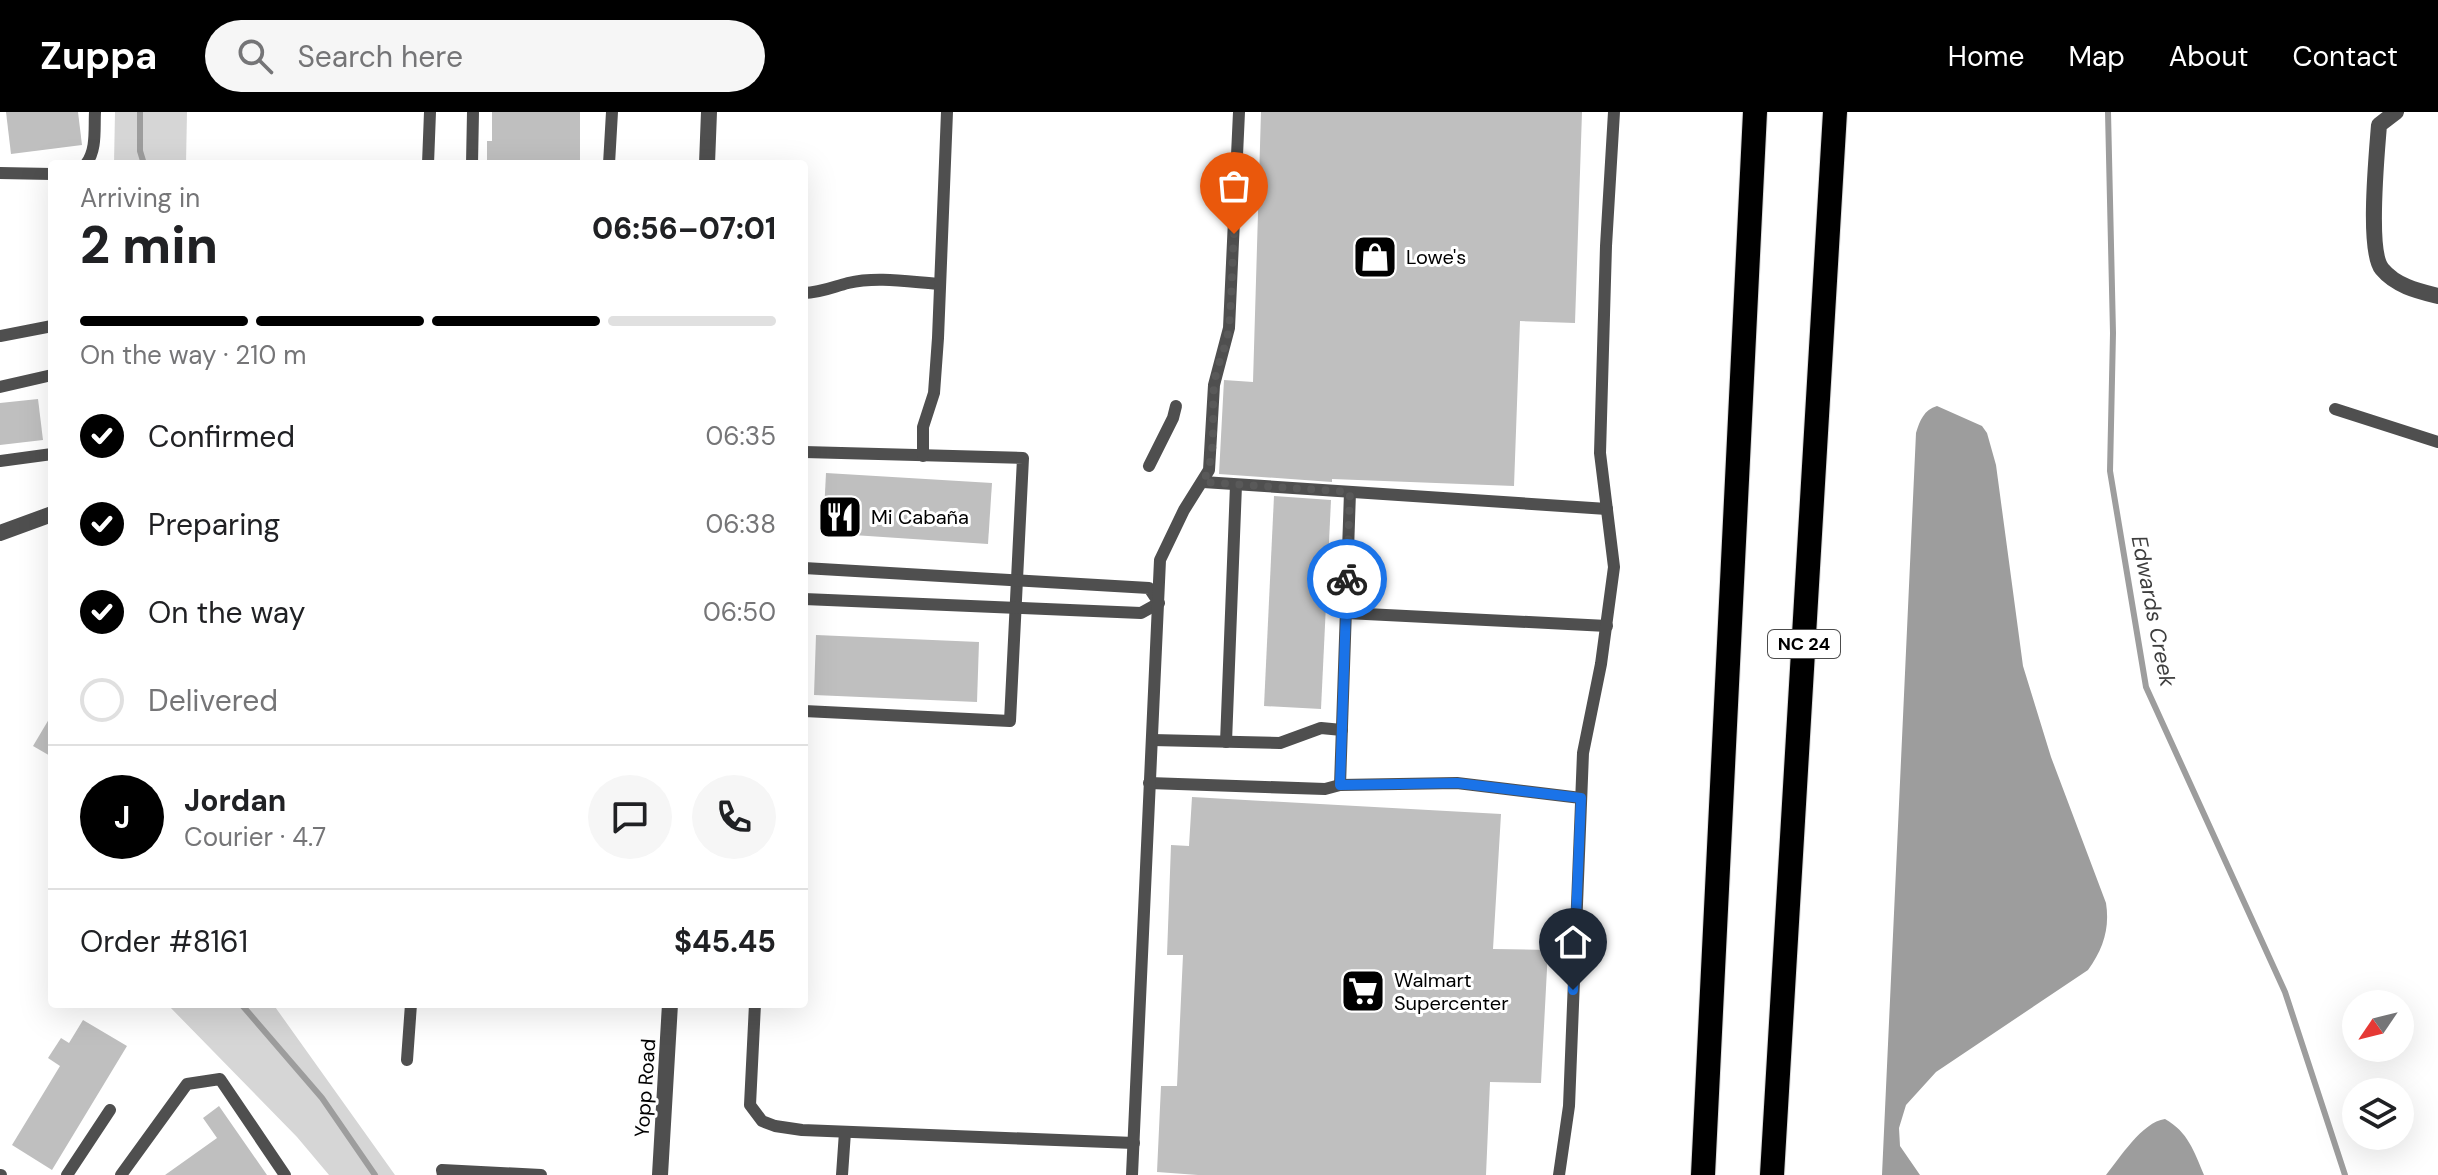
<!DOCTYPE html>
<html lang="en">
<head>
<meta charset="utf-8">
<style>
	body { margin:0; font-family:"DM Sans",sans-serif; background:#f6f6f6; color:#202124; height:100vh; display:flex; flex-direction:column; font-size:30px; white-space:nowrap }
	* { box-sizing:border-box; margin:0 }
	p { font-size:26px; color:#757577 }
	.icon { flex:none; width:44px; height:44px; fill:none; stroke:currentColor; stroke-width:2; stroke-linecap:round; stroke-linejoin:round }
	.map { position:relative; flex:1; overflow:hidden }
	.details { position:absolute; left:48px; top:48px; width:760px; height:848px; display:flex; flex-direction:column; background:#fff; border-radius:8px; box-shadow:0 8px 32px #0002 }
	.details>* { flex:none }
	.needle { width:52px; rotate:235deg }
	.controls { position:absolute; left:2342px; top:878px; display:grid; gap:16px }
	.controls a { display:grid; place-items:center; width:72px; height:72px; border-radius:50%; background:#fff; box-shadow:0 8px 32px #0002; font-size:40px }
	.pin { position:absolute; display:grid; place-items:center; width:68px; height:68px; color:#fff; margin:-82px -34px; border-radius:50% 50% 50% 0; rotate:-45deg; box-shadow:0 0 8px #0007 }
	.pin .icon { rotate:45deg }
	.courier { position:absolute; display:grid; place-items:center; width:80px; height:80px; margin:-40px; border:6px solid #1a73e8; border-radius:50%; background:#fff; color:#222; box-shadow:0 2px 10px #0007 }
	.summary em { font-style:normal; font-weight:800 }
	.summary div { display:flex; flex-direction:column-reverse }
	.summary { display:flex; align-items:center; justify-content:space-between; height:136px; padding:0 32px }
	h1 { font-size:52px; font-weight:800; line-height:60px }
	.bar { display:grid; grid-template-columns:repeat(4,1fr); gap:12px 8px; align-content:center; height:96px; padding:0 32px }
	.bar i { height:10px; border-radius:6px; background:#e0e0e0 }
	.bar .selected { background:#000 }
	.bar p { grid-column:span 4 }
	.line { display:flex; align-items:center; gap:20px; padding:0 32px; border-top:2px solid #e0e0e0 }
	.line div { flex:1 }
	.round { display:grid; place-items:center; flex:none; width:84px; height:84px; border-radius:42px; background:#f6f6f6 }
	ol { padding:0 32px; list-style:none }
	li { display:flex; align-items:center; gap:24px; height:88px }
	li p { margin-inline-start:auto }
	li .icon { padding:8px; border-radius:50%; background:#000; color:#fff; stroke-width:4 }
	li:last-child { color:#757577 }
	li i { width:44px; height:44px; border:4px solid #e0e0e0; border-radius:50% }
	header { display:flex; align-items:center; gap:48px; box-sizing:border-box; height:112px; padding:0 40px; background:#000; color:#fff }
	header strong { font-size:38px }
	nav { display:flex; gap:44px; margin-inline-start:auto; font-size:28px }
	.search { width:560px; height:72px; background:#f6f6f6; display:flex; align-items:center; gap:20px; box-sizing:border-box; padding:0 28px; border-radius:44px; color:#757577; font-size:30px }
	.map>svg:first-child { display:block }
	.green { fill:#d6d6d6 }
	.water { fill:#9d9d9d }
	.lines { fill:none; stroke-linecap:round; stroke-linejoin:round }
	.stream { stroke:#9d9d9d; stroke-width:6 }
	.building { fill:#bfbfbf }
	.highway-casing { stroke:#dbdbdb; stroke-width:26 }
	.lane { stroke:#4f4f4f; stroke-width:12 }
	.street { stroke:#4f4f4f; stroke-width:16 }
	.highway { stroke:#000; stroke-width:24 }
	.done { stroke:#595959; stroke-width:8; stroke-dasharray:0 14.4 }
	.route { stroke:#1a73e8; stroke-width:10 }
	.labels { text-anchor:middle; stroke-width:6; stroke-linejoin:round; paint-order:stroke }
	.shield { fill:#fff; stroke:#4c4c4c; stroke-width:2 }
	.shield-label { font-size:18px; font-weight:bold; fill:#000 }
	.poi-label { font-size:20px; fill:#000; stroke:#fff; text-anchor:start }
	.street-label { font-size:20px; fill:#000; stroke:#fff }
	.water-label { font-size:22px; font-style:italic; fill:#3e3e3e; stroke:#fff }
</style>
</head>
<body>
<header>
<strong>Zuppa</strong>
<div class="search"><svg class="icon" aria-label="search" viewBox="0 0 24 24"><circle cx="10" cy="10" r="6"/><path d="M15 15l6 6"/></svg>Search here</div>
<nav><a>Home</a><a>Map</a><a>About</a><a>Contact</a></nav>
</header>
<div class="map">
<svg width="2438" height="1063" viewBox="0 0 2438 1063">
	<rect width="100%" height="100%" fill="#fff"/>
	<g class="green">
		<polygon points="115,0 187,0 186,52 114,52"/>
		<polygon points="167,892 273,892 395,1063 329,1063 297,1025"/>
	</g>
	<g class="water">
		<path d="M1937,294L1982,314L1987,321L1996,353L2023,554L2051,645L2106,791C2110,817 2103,837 2088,858L1936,960L1906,993L1899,1016L1900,1034L1920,1063H1882L1916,321C1920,308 1924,298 1937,294Z"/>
		<path d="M2165,1007C2188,1020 2194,1039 2204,1063H2106C2120,1046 2142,1010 2165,1007Z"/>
	</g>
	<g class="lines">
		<g class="stream">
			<polyline points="140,0 140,39 144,52"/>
			<polyline points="2108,0 2113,221 2110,359 2146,575 2285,880 2345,1063"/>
			<polyline points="241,892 322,986 375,1063"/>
		</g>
	</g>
	<g class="building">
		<polygon points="6,0 78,0 82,33 11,42"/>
		<polygon points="492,0 580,0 580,52 487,52 487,29 492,29"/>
		<polygon points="1261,0 1582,0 1575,211 1520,209 1514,374 1332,367 1332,370 1219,362 1224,268 1253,270"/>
		<polygon points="38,287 43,328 0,333 0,291"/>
		<polygon points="826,361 992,371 988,432 823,421"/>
		<polygon points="1274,384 1331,388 1321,597 1264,594"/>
		<polygon points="816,523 979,530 977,590 814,583"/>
		<polygon points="52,602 52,645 33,634"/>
		<polygon points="1192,685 1501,702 1493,837 1548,838 1541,971 1490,970 1486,1063 1198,1063 1157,1060 1161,974 1177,974 1183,843 1167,843 1171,733 1189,734"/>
		<polygon points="83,908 127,934 52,1058 12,1033 60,954 48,946 61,926 69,931"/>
		<polygon points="219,994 267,1063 165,1063 217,1026 203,1006"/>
	</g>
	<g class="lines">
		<g class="highway-casing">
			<g id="highway">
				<polyline points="1703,1063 1755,0"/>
				<polyline points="1772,1063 1835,0"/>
			</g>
		</g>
		<g class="lane">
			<path d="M86,52C97,38 94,17 95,0"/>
			<polyline points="428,52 430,0"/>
			<polyline points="472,52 473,0"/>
			<polyline points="609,52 612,0"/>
			<polyline points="0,61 52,62"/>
			<path d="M804,181C820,181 833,175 848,171C877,164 910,170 940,172"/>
			<polyline points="0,224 52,214"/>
			<polyline points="0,275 52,263"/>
			<polyline points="2335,297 2438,330"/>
			<polyline points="804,340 1023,346 1010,609 804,599"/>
			<polyline points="923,344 923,315 934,281 938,226 947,0"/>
			<polyline points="0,349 52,342"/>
			<polyline points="1149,354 1173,306 1176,294"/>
			<polyline points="1203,370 1607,397"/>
			<polyline points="804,456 1149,476 1159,491 1141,501 804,487"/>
			<polyline points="1346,501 1607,514"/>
			<polyline points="1152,628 1280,631 1321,616 1342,618"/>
			<polyline points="1226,630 1236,373"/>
			<polyline points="1149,671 1325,677 1340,673 1457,671 1581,686"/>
			<polyline points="1340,673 1350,380"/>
			<polyline points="755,892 750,993 762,1009 775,1014 802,1018 1134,1031"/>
			<polyline points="407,948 411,892"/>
			<polyline points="0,1063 1,1063"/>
			<polyline points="67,1063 110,998"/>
			<polyline points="121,1063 187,972 220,967 285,1063"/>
			<polyline points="443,1063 442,1058 541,1063"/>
			<polyline points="842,1063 845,1020"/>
			<polyline points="1132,1063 1160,448 1184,398 1209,358 1214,273 1229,216 1239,0"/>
			<polyline points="1559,1063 1569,994 1583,641 1601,552 1614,455 1600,341 1606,134 1614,0"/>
		</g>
		<g class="street">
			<path d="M2396,0L2379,13C2377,40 2367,139 2382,157C2396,174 2418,179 2438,184"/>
			<polyline points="707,52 709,0"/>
			<polyline points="0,421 52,402"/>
			<polyline points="660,1063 670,892"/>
		</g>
		<use href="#highway" class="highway"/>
	</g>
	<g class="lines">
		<path class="done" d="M1234,122C1232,153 1232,184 1229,215C1227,235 1216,253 1214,274C1211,306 1218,341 1203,370L1350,380L1347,467"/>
		<polyline class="route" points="1347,467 1340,673 1457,671 1581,686 1573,878"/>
	</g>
	<defs>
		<g id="shop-square" transform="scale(2.3)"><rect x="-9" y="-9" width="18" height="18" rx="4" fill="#000" stroke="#fff"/><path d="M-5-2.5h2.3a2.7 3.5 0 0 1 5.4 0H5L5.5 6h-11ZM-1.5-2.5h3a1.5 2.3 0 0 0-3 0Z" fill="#fff"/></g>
		<g id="restaurant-square" transform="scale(2.3)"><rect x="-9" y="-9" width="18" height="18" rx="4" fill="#000" stroke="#fff"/><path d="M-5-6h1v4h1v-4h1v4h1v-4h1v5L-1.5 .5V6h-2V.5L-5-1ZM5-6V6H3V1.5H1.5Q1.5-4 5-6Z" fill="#fff"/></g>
		<g id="supermarket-square" transform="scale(2.3)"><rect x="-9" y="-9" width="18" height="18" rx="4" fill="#000" stroke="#fff"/><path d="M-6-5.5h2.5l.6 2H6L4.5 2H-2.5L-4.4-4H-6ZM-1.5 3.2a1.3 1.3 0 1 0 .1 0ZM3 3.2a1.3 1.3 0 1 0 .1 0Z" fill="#fff"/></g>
	</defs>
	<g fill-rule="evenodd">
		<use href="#shop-square" x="1375" y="145"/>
		<use href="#restaurant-square" x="840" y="405"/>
		<use href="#supermarket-square" x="1363" y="879"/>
	</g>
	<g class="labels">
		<rect class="shield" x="1768" y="518" width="72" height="28" rx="6"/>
		<g class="shield-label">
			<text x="1804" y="538">NC 24</text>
		</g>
		<g class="poi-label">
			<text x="1406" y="152">Lowe's</text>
			<text x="871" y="412">Mi Cabaña</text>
			<text x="1394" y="875">Walmart<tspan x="1394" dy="23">Supercenter</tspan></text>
		</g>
		<g class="street-label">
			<text transform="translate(645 976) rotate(-86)" y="7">Yopp Road</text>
		</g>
		<g class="water-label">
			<text transform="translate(2154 499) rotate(79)" y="8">Edwards Creek</text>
		</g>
	</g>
</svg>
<div class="controls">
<a><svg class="needle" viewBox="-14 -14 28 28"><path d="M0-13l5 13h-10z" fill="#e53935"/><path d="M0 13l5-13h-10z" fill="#757577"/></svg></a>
<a><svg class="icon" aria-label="layers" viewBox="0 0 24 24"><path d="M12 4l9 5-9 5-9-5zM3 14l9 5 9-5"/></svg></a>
</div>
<div class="pin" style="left:1234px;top:122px;background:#ea580c"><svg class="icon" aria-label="bag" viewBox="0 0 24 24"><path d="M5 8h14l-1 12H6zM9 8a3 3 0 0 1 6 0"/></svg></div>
<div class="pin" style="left:1573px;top:878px;background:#1f2937"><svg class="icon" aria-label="home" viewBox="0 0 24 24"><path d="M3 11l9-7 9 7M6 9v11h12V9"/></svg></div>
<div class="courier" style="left:1347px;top:467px"><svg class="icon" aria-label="bike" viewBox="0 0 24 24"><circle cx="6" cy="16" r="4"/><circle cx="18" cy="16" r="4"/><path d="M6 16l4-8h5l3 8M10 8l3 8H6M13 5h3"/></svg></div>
<section class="details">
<div class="summary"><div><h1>2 min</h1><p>Arriving in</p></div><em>06:56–07:01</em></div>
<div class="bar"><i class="selected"></i><i class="selected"></i><i class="selected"></i><i></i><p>On the way · 210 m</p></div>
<ol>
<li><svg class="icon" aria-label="check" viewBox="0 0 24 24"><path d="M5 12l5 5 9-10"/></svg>Confirmed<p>06:35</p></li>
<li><svg class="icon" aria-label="check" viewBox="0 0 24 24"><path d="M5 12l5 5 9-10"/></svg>Preparing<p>06:38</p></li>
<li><svg class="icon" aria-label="check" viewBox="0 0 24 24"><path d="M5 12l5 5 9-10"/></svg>On the way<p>06:50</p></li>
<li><i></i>Delivered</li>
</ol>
<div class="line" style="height:144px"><b class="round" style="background:#000;color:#fff">J</b><div><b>Jordan</b><p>Courier · 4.7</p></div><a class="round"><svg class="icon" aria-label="chat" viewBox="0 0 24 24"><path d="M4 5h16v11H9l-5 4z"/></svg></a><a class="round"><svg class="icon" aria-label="phone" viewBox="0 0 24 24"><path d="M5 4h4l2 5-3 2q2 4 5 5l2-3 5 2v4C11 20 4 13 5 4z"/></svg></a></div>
<div class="line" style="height:104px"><div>Order #8161</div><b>$45.45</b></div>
</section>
</div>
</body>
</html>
